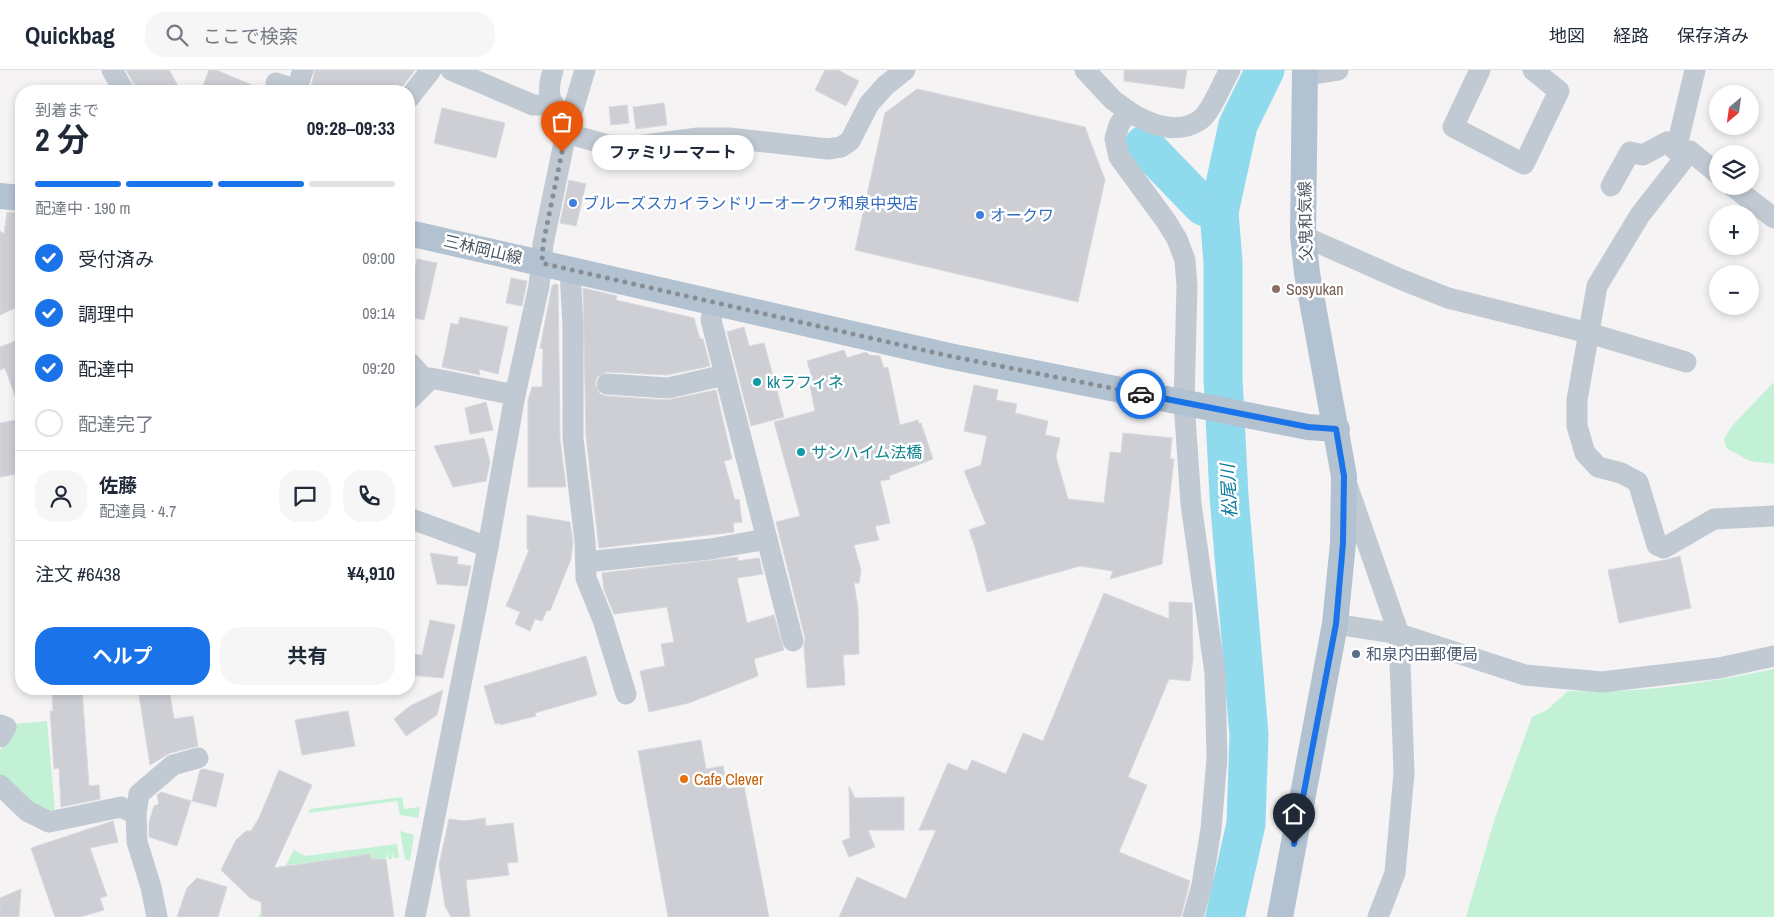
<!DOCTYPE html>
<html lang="ja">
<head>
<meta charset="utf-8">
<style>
	body { margin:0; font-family:"Archivo Narrow","Noto Sans JP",sans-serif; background:#f6f6f7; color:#1f2937; height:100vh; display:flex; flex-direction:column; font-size:19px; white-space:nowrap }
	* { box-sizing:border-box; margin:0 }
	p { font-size:16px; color:#747a83 }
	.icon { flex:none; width:28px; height:28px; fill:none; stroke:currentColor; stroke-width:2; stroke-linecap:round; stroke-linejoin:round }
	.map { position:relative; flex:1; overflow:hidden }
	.panel { position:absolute; left:15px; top:15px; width:400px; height:610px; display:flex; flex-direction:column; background:#fff; border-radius:20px; box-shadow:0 2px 8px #0003 }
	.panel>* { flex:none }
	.needle { width:32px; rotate:209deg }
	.buttons { position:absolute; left:1709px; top:15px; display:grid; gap:10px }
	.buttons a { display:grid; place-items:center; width:50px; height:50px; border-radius:50%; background:#fff; box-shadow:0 2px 8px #0003; font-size:25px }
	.pin { position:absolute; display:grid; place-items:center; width:42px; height:42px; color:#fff; margin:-51px -21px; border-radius:50% 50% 50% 0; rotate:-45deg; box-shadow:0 0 5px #0007 }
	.pin .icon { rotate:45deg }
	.courier { position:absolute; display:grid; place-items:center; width:50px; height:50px; margin:-25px; border:4px solid #1a73e8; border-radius:50%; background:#fff; color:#222; box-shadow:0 1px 6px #0007 }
	.bubble { position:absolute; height:35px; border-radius:18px; background:#fff; box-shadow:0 2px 8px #0003; font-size:16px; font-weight:700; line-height:35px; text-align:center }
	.head em { font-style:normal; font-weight:700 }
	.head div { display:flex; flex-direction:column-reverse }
	.head { display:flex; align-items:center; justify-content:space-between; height:85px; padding:0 20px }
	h1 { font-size:32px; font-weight:700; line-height:38px }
	.bar { display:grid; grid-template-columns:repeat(4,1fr); gap:8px 5px; align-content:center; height:60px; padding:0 20px }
	.bar i { height:6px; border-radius:4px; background:#e0e1e3 }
	.bar .on { background:#1a73e8 }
	.bar p { grid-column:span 4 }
	.line { display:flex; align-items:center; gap:12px; padding:0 20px; border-top:1px solid #e0e1e3 }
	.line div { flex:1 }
	.round { display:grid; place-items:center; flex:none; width:52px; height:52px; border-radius:20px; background:#f6f6f7 }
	ol { padding:0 20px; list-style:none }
	li { display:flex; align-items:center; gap:15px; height:55px }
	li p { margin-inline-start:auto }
	li .icon { padding:5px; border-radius:50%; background:#1a73e8; color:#fff; stroke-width:4 }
	li:last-child { color:#747a83 }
	li i { width:28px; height:28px; border:2px solid #e0e1e3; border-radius:50% }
	.primary-button { display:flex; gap:10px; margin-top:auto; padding:10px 20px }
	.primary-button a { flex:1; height:58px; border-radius:20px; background:#1a73e8; color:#fff; font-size:20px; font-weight:700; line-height:58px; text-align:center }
	.primary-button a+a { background:#f6f6f7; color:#1f2937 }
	header { display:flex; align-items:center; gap:30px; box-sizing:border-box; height:70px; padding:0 25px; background:#fff; border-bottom:1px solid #e0e1e3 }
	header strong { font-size:24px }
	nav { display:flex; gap:28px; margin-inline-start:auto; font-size:18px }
	.search { width:350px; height:45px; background:#f6f6f7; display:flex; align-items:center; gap:12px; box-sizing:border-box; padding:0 18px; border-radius:20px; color:#747a83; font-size:19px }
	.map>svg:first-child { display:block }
	.green { fill:#c3f1d5 }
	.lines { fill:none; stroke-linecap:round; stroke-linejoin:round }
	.river { stroke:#90daee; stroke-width:39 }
	.building { fill:#cdcfd5; stroke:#d7d9de }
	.minor { stroke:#c1cad2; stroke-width:21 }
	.major { stroke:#b3c2d1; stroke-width:26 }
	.done { stroke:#868d94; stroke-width:5; stroke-dasharray:0 9 }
	.route { stroke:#1a73e8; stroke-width:6 }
	.shop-dot { fill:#3f7fe0; stroke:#fff; stroke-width:2 }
	.education-dot { fill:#8d6e63; stroke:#fff; stroke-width:2 }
	.culture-dot { fill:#0f9aa8; stroke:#fff; stroke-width:2 }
	.service-dot { fill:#5c6f8a; stroke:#fff; stroke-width:2 }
	.food-dot { fill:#e8710a; stroke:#fff; stroke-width:2 }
	.labels { text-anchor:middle; stroke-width:5; stroke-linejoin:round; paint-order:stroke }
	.shop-label { font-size:16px; fill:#366cbe; stroke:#fff; text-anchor:start }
	.street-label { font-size:16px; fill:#4a5661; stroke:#fff }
	.education-label { font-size:16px; fill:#785e54; stroke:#fff; text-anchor:start }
	.culture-label { font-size:16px; fill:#0d838f; stroke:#fff; text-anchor:start }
	.service-label { font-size:16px; fill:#4e5e75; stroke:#fff; text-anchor:start }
	.food-label { font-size:16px; fill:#c56008; stroke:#fff; text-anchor:start }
	.water-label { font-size:18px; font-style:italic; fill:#0c7c9b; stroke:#fff }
</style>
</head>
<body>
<header>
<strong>Quickbag</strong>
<div class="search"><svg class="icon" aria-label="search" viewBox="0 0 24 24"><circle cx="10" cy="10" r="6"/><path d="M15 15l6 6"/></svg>ここで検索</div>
<nav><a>地図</a><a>経路</a><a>保存済み</a></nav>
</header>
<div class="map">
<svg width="1774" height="847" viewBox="0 0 1774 847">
	<rect width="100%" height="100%" fill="#f5f3f3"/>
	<g class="green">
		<polygon points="1774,312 1774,394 1750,391 1726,378 1724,369 1732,356"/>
		<path d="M1774,599V847H1466L1495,748L1532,647L1547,640L1568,621C1637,624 1707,613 1774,599Z"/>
		<polygon points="47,651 55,741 47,742 22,727 0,704 0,681 13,654"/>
		<polygon points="402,727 404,739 420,737 418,748 400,745 397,731 308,743 310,739"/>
		<polygon points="400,761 414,765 410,791 405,789"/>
		<polygon points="397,774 399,788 394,788 393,781 392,789 388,789 387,782 386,789 371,791 370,784 289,795 297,847 258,847 294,780 305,786"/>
	</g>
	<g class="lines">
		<g class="river">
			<polyline points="1144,75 1203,136 1219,142"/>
			<polyline points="1225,847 1246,754 1249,665 1229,426 1223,308 1223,192 1219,142 1238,55 1265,0"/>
		</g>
	</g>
	<g class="building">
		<polygon points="126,0 169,0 181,21 138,21"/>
		<polygon points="209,0 216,0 266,21 201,21"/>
		<polygon points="315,0 415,0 399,21 310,21"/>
		<polygon points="825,0 838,0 859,11 846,36 815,20"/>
		<polygon points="1124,0 1187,0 1184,19 1124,11"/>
		<polygon points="917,19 1085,57 1105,110 1078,232 855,180 885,43"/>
		<polygon points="664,33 667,55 636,59 633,37"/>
		<polygon points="627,35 629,53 611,55 609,37"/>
		<polygon points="442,38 505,53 496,88 434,73"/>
		<polygon points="569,110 586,114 576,156 560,153"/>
		<polygon points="7,142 21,143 21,235 0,245 0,161 4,164"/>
		<polygon points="417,189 437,193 424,250 409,247 409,228"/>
		<polygon points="511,208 527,211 522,236 506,233"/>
		<polygon points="555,214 558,215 560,368 566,417 528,417 528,330 532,317 542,317 543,279 540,278 552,216"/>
		<polygon points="583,218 617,226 616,230 694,248 700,269 703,269 710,296 667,305 607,302 597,307 595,314 600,324 606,326 667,330 716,320 732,389 724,391 735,430 739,429 742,452 733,453 734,462 599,478 586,367"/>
		<polygon points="460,247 508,257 498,304 479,299 480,305 442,297 451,253 458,255"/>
		<polygon points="744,257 749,276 764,273 784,347 751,356 727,262"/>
		<polygon points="21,269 21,337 19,337 5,298 0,300 0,277"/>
		<polygon points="844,280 847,288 866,282 869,285 880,286 884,298 888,297 900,355 918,350 919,354 921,353 933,389 889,406 890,409 880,411 890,453 875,456 879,470 854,475 861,500 859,513 854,513 858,538 859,584 843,585 845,615 807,618 804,577 805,568 776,452 800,446 774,352 815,341 810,316 814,315 807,291"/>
		<polygon points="974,315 998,320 996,330 1017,334 1015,343 1048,351 1045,365 1060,368 1056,387 1068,429 1104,433 1110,382 1121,383 1123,363 1172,368 1170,389 1174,389 1162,494 1110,509 1113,501 1080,496 987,522 976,480 969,460 986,454 964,401 981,395 987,366 964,361"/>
		<polygon points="486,332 493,360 470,364 465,338"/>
		<polygon points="21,349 21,403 0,407 0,353"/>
		<polygon points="484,368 490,392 486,411 453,417 434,376"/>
		<polygon points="527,445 570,452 573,472 571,489 550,541 547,540 542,551 535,549 530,561 515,554 520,542 506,536 529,480 527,479"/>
		<polygon points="430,483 458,487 457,494 471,496 467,516 437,514"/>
		<polygon points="1680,486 1691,538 1619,553 1608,500 1665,490"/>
		<polygon points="738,487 738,491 759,488 763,504 737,508 747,553 774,545 784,580 754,589 758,606 689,633 649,642 640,601 665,596 661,574 674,572 667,537 614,544 604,520 602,503"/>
		<polygon points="1104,523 1169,549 1169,532 1192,533 1193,589 1190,611 1169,609 1128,707 1147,715 1119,782 1190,811 1181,847 839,847 857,807 906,829 936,760 919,760 948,693 967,701 972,690 1006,704 1023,663 1043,671"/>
		<polygon points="430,550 455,555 443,608 409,605 409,584 422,585"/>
		<polygon points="586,586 597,625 535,643 536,646 500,655 500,653 495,654 484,616"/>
		<polygon points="52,619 82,619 89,716 99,715 100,729 61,737 59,698 54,699 50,641 53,641"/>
		<polygon points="138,619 169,619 174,649 193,646 198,676 170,683 150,695"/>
		<polygon points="443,620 437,645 406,666 394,649 410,636"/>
		<polygon points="348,641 355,676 302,685 295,650"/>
		<polygon points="701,670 706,699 723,696 727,719 744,716 769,847 668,847 638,681"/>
		<polygon points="204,699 224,704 216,737 192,731 200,700"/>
		<polygon points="279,700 312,715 274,798 370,784 371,789 386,789 394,847 262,847 261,832 250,828 221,800 236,770 246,761 251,761 259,748"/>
		<polygon points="849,716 855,728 904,727 904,760 868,760 875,777 849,787 842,771 850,768"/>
		<polygon points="161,722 191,731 177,776 149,767 149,752 154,736 159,734 157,725"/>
		<polygon points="485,748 486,756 513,753 518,792 507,793 509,805 466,810 470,847 451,847 445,836 439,795 449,749 464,751"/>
		<polygon points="113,751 118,772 90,778 107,826 100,828 104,840 80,847 55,847 31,778"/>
		<polygon points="197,808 227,817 218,847 177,847 187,818"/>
		<polygon points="21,819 19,847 0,847 0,828"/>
	</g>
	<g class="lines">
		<g class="minor">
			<polyline points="112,0 124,21"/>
			<polyline points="451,0 533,35 552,35"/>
			<path d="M553,0C548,17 546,33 563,44"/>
			<polyline points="1085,0 1113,30 1128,41 1119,55 1115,69 1119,87 1166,151 1177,169 1185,190 1187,216 1184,332 1191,434 1215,603 1217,688 1211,759 1202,815 1193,847"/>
			<polyline points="1480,0 1453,57 1524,94 1559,21 1533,0"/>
			<polyline points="1305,5 1338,0"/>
			<polyline points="276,13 297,20"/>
			<polyline points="296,21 303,0"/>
			<polyline points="409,28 431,0"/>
			<path d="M1128,41C1148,54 1177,66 1200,50C1212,41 1222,13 1230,0"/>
			<polyline points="566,63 608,75 637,76 698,68 729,68 828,79 841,77 850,71 869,34 886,15 905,0"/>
			<polyline points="1676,80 1695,0"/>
			<polyline points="1718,104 1690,81 1640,145 1597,216 1577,330 1577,356 1585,383 1598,397 1621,403 1638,412 1657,475 1664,478 1714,449 1774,446"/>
			<polyline points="1611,116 1630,82 1643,85 1667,72 1684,88"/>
			<polyline points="1732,116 1774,148"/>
			<polyline points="1303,166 1400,209 1448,228 1589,263 1686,292"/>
			<polyline points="570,200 573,257 573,368 585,471 586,508 603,550 626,624"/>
			<polyline points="715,233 711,250 793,571"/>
			<polyline points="409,292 427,312"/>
			<polyline points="607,314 668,318 725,305"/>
			<polyline points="411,328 431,308 515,325"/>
			<polyline points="1347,415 1399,564 1404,703 1395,803 1378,847"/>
			<polyline points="409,448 488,477"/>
			<polyline points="586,492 710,479 767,469"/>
			<polyline points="1335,554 1399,564 1525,605 1602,612 1719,598 1774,586"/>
			<polyline points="0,655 6,657 0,667"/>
			<polyline points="0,715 27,741 49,752 121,737 136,744 139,724 173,695 198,688"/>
			<polyline points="136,744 137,772 151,817 157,847"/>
			<polyline points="415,847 488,477 515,325 539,216 543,174 566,63 585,0"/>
		</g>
		<g class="major">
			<polyline points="0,126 21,128"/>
			<polyline points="409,163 949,286 1308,357 1337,359"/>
			<polyline points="1280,847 1335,554 1343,473 1344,406 1307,203 1303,166 1305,0"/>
		</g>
	</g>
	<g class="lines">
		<polyline class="done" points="562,82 543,174 542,193 949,286 1141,324"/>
		<polyline class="route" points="1141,324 1308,357 1336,359 1344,406 1343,473 1336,554 1294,774"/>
	</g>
	<g class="shop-dot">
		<circle cx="573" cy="133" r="5"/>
		<circle cx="980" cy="145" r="5"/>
	</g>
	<circle class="education-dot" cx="1276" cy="219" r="5"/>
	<g class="culture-dot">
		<circle cx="757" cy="312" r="5"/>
		<circle cx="801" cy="382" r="5"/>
	</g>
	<circle class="service-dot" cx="1356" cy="584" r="5"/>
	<circle class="food-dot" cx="684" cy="709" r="5"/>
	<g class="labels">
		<g class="shop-label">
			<text x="583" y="139">ブルーズスカイランドリーオークワ和泉中央店</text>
			<text x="990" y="151">オークワ</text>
		</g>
		<g class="street-label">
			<text transform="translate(1305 151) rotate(-91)" y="6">父鬼和気線</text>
			<text transform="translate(483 179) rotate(13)" y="6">三林岡山線</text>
		</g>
		<g class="education-label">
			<text x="1286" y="225">Sosyukan</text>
		</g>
		<g class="culture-label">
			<text x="767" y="318">kkラフィネ</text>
			<text x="811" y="388">サンハイム法橋</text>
		</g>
		<g class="service-label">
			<text x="1366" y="590">和泉内田郵便局</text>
		</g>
		<g class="food-label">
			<text x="694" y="715">Cafe Clever</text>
		</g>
		<g class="water-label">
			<text transform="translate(1229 421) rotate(-93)" y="6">松尾川</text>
		</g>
	</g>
</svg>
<div class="buttons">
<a><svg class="needle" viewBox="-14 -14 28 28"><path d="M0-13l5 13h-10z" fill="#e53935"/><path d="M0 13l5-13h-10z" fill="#747a83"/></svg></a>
<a><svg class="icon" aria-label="layers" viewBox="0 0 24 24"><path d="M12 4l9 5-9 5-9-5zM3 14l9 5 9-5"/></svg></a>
<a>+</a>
<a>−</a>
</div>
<div class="pin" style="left:562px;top:82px;background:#ea580c"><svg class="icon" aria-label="bag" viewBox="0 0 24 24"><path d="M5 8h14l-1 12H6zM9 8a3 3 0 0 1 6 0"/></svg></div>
<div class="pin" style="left:1294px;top:774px;background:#1f2937"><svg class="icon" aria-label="home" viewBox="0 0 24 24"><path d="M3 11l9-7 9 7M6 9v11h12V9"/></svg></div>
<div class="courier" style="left:1141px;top:324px"><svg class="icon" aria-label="car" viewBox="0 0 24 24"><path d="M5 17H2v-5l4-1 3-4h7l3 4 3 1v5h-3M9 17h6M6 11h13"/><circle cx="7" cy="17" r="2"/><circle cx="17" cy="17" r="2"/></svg></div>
<div class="bubble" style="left:592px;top:65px;width:162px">ファミリーマート</div>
<section class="panel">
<div class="head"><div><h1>2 分</h1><p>到着まで</p></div><em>09:28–09:33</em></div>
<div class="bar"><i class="on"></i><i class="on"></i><i class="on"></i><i></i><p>配達中 · 190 m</p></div>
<ol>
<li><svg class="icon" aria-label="check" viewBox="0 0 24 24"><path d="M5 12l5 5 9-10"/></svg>受付済み<p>09:00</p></li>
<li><svg class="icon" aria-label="check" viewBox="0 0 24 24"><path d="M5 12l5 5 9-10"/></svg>調理中<p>09:14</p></li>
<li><svg class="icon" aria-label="check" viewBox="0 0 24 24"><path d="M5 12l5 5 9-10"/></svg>配達中<p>09:20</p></li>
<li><i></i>配達完了</li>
</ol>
<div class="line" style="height:90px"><a class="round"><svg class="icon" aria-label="person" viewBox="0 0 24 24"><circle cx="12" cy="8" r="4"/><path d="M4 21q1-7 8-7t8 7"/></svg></a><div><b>佐藤</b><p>配達員 · 4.7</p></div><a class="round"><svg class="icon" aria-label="chat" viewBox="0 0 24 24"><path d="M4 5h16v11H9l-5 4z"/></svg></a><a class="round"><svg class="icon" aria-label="phone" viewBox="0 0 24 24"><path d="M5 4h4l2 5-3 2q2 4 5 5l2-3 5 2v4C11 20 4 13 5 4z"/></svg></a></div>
<div class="line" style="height:65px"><div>注文 #6438</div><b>¥4,910</b></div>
<div class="primary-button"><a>ヘルプ</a><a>共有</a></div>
</section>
</div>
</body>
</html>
